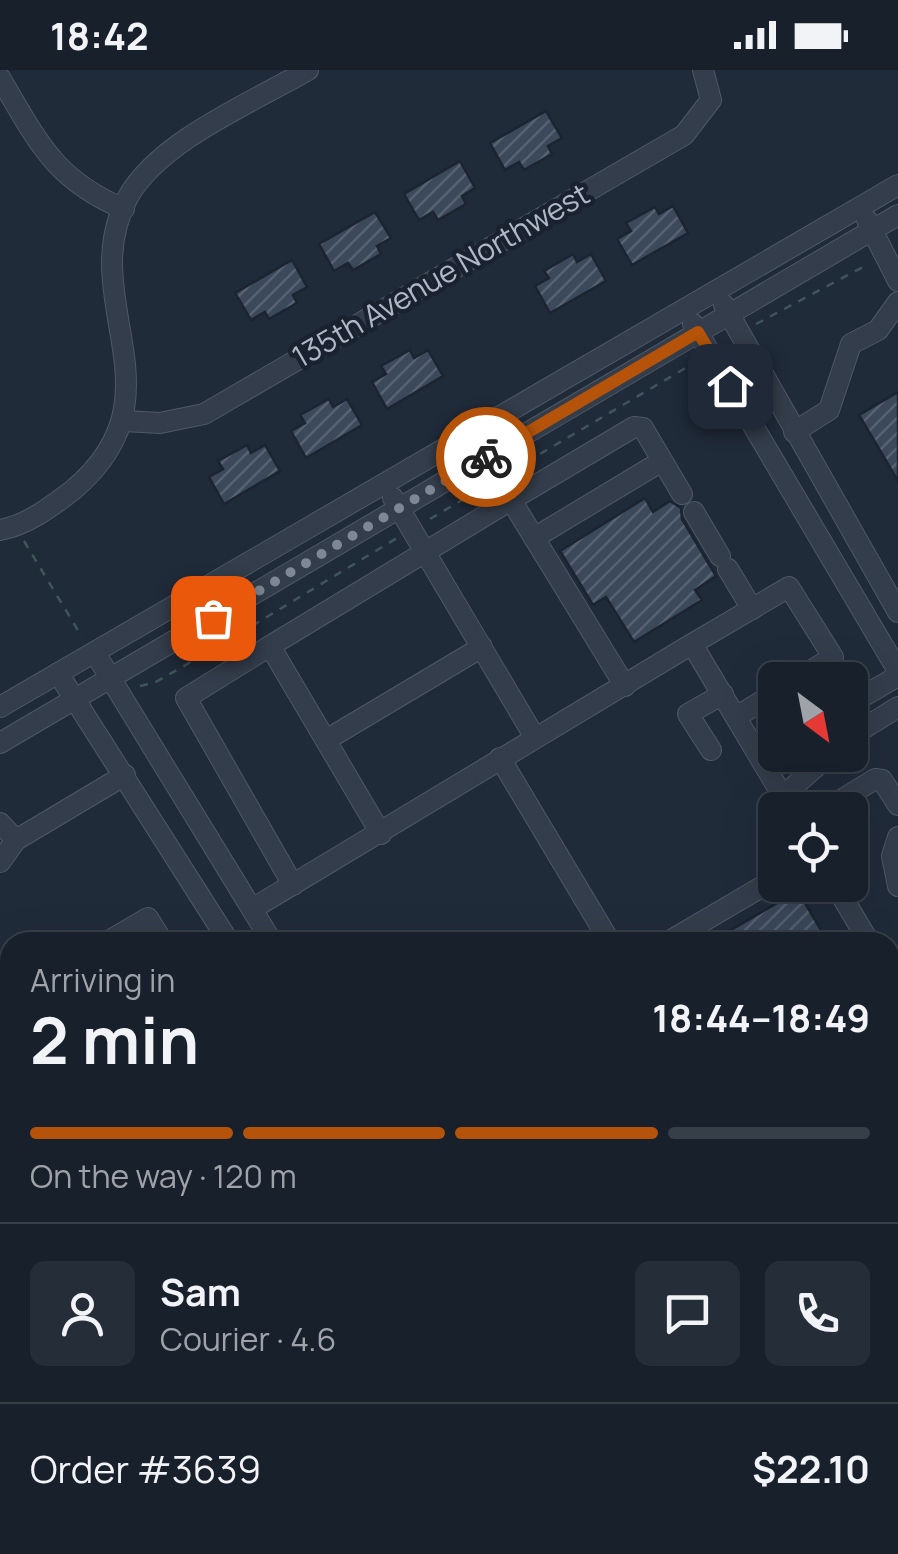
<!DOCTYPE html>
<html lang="en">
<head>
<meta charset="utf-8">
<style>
	body { margin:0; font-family:Manrope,sans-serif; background:#252d38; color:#f1f3f6; height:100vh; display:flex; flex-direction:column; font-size:38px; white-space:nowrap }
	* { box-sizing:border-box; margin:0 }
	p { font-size:32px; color:#9fa3a9 }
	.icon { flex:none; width:55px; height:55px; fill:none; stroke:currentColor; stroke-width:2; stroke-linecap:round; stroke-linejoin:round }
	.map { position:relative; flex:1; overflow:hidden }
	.drawer { position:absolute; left:0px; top:862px; width:900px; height:622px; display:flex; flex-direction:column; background:#18202c; border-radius:30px 30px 0 0; box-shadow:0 10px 40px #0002,0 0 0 2px #363e48 }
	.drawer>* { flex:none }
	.needle { width:65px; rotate:148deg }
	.controls { position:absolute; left:758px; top:592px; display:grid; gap:20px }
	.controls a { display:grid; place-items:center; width:110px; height:110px; border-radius:15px; background:#18202c; box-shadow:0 10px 40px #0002,0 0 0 2px #363e48; font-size:50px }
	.pin { position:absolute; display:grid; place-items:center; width:85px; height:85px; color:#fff; margin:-42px; border-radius:20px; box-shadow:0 5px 15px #0006 }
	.courier { position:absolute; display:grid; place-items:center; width:100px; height:100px; margin:-50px; border:8px solid #b45309; border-radius:50%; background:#fff; color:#222; box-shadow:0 2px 12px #0007 }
	.summary em { font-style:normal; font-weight:700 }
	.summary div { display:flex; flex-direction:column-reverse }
	.summary { display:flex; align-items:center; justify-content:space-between; height:170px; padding:0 30px }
	h1 { font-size:65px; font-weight:700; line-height:75px }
	.bar { display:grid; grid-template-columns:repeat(4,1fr); gap:15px 10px; align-content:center; height:120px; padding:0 30px }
	.bar i { height:12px; border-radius:8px; background:#363e48 }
	.bar .current { background:#b45309 }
	.bar p { grid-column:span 4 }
	.line { display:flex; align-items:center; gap:25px; padding:0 30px; border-top:2px solid #363e48 }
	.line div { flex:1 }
	.round { display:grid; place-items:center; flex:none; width:105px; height:105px; border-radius:15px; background:#252d38 }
	.status { display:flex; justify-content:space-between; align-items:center; height:70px; padding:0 50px; background:#18202c; direction:ltr }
	.status svg { height:28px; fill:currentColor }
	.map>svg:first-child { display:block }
	.building { fill:url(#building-hatch); stroke:#1c2431; stroke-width:2.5 }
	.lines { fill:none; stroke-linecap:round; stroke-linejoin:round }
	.minor-casing { stroke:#4f5865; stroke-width:22 }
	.major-casing { stroke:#3e4654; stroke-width:28 }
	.path { stroke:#405559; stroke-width:2.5; stroke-dasharray:8 8; stroke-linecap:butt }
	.minor { stroke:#343d4b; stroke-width:20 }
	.major { stroke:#525c6b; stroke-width:25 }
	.done { stroke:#7d8796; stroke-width:10; stroke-dasharray:0 18 }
	.route { stroke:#b45309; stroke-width:12 }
	.labels { text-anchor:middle; stroke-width:9; stroke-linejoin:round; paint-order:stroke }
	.street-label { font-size:30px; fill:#afb8c7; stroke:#1a222f }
</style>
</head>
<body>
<div class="status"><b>18:42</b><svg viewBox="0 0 49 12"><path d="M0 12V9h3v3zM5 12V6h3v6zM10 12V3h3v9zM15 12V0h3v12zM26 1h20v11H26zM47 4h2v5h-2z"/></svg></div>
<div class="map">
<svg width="898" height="1484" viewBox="0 0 898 1484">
	<defs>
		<pattern id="building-hatch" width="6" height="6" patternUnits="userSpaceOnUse" patternTransform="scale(2.5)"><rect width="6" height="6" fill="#3c495b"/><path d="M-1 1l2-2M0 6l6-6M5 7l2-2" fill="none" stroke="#566171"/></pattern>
	</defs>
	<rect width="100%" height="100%" fill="#202b3a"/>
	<g class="building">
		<polygon points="546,41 562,68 548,76 552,84 524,100 519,92 505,100 490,73"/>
		<polygon points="460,91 475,118 462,126 466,134 438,150 433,142 419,150 404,124"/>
		<polygon points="673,136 688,163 632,195 617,169 631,161 626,153 655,137 659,144"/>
		<polygon points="375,142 391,168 377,176 381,184 353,200 348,193 334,201 319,174"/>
		<polygon points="573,184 577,192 591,184 606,211 550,243 535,216 549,208 544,201"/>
		<polygon points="292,190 307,217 293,225 297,233 269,249 265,242 251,250 235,223"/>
		<polygon points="410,280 414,288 428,280 443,306 387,339 372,312 386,304 381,296"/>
		<polygon points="898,322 898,411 859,345"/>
		<polygon points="329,329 333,337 347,329 362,355 306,388 291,361 305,353 300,345"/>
		<polygon points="247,375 251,383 265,375 280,401 224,434 209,407 223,399 218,391"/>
		<polygon points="645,428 653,442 670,431 681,438 682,449 716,506 695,520 702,530 634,572 606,527 593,535 560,481"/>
		<polygon points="798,821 828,872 710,872"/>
	</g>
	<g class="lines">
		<g class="minor-casing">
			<g id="minor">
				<path d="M0,8C38,71 53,109 124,139"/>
				<polyline points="867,150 898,211"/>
				<polyline points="724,235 898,542"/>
				<polyline points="693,254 898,601"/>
				<polyline points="124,351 160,353 204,344 684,65 711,30 703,0"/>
				<polyline points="794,362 829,340 851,274 878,260 898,232"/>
				<polyline points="393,428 534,666"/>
				<polyline points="511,430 634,357 643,358 682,424"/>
				<polyline points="694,442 720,486"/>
				<path d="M0,460C27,455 51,437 73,420C187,324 73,230 128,127C159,71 253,32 308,0"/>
				<polyline points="534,468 662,391"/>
				<polyline points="728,499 752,539"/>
				<polyline points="692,574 789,517 833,587 796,610"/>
				<polyline points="270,576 511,430 625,616"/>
				<polyline points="95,583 272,872"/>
				<polyline points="58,603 229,872"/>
				<polyline points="850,634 898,606"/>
				<polyline points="0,637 898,115"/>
				<polyline points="736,647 775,623"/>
				<polyline points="850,667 898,637"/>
				<polyline points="326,670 482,577"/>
				<polyline points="0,673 898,145"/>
				<polyline points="711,680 688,644 723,624"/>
				<polyline points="500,688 610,872"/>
				<polyline points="783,726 829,685"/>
				<polyline points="825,740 875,709 882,710 898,735"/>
				<polyline points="0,753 16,770"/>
				<polyline points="898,767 892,786 898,816"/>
				<polyline points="0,792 16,770 125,705"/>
				<polyline points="293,815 186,628 270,576 381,764"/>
				<polyline points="835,815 869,872"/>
				<polyline points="252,839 692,574 791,740"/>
				<polyline points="107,872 148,848 163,872"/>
				<polyline points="668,872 775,809"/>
				<polyline points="890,908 898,922"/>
				<polyline points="890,1034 898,1029"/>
				<polyline points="890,1142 898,1138"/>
				<polyline points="890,1342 898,1337"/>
				<polyline points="238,1475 240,1484"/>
				<polyline points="286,1475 289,1484"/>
				<polyline points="599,1475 605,1484"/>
				<polyline points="637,1475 642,1484"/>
				<polyline points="703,1475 706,1484"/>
				<polyline points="347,1484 365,1475"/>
			</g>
		</g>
		<g class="major-casing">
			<g id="major">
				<polyline points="890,1242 898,1237"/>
				<polyline points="890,1278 898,1273"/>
				<polyline points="464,1484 480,1475"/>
				<polyline points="532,1484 548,1475"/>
			</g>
		</g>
		<g class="path">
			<polyline points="756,254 867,195"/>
			<polyline points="430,449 694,293"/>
			<polyline points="24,471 82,567"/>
			<polyline points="140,616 154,613 219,576 397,468"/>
			<polyline points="890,1212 898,1208"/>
			<polyline points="403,1484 419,1475"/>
		</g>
		<use href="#minor" class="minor"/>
		<use href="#major" class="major"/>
	</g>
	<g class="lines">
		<polyline class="done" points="213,548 486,387"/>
		<polyline class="route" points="486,387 698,262 730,316"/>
	</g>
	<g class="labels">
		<g class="street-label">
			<text transform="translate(441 206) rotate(-30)" y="10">135th Avenue Northwest</text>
		</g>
	</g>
</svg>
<div class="controls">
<a><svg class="needle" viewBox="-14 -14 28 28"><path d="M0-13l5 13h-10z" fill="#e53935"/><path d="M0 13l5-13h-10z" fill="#9fa3a9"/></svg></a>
<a><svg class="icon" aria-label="locate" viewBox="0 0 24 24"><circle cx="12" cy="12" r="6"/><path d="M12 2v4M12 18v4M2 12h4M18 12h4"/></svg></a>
</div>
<div class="pin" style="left:213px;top:548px;background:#ea580c"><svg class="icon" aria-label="bag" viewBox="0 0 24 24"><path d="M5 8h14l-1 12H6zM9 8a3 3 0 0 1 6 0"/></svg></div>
<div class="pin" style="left:730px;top:316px;background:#1f2937"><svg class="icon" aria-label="home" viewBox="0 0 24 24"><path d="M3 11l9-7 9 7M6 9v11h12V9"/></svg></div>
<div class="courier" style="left:486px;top:387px"><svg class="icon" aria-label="bike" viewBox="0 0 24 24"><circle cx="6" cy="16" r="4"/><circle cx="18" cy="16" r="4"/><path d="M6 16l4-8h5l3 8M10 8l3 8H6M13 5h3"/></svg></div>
<section class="drawer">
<div class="summary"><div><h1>2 min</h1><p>Arriving in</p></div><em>18:44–18:49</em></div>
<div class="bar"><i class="current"></i><i class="current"></i><i class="current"></i><i></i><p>On the way · 120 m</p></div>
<div class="line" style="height:180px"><a class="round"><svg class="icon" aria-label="person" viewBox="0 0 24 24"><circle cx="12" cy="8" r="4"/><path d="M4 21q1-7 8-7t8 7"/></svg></a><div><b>Sam</b><p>Courier · 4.6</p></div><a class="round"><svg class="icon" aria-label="chat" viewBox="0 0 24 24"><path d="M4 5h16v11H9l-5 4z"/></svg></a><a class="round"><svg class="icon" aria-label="phone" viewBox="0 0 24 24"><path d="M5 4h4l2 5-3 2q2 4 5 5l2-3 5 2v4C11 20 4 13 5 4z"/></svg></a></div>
<div class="line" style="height:130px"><div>Order #3639</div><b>$22.10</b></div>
</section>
</div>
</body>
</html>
